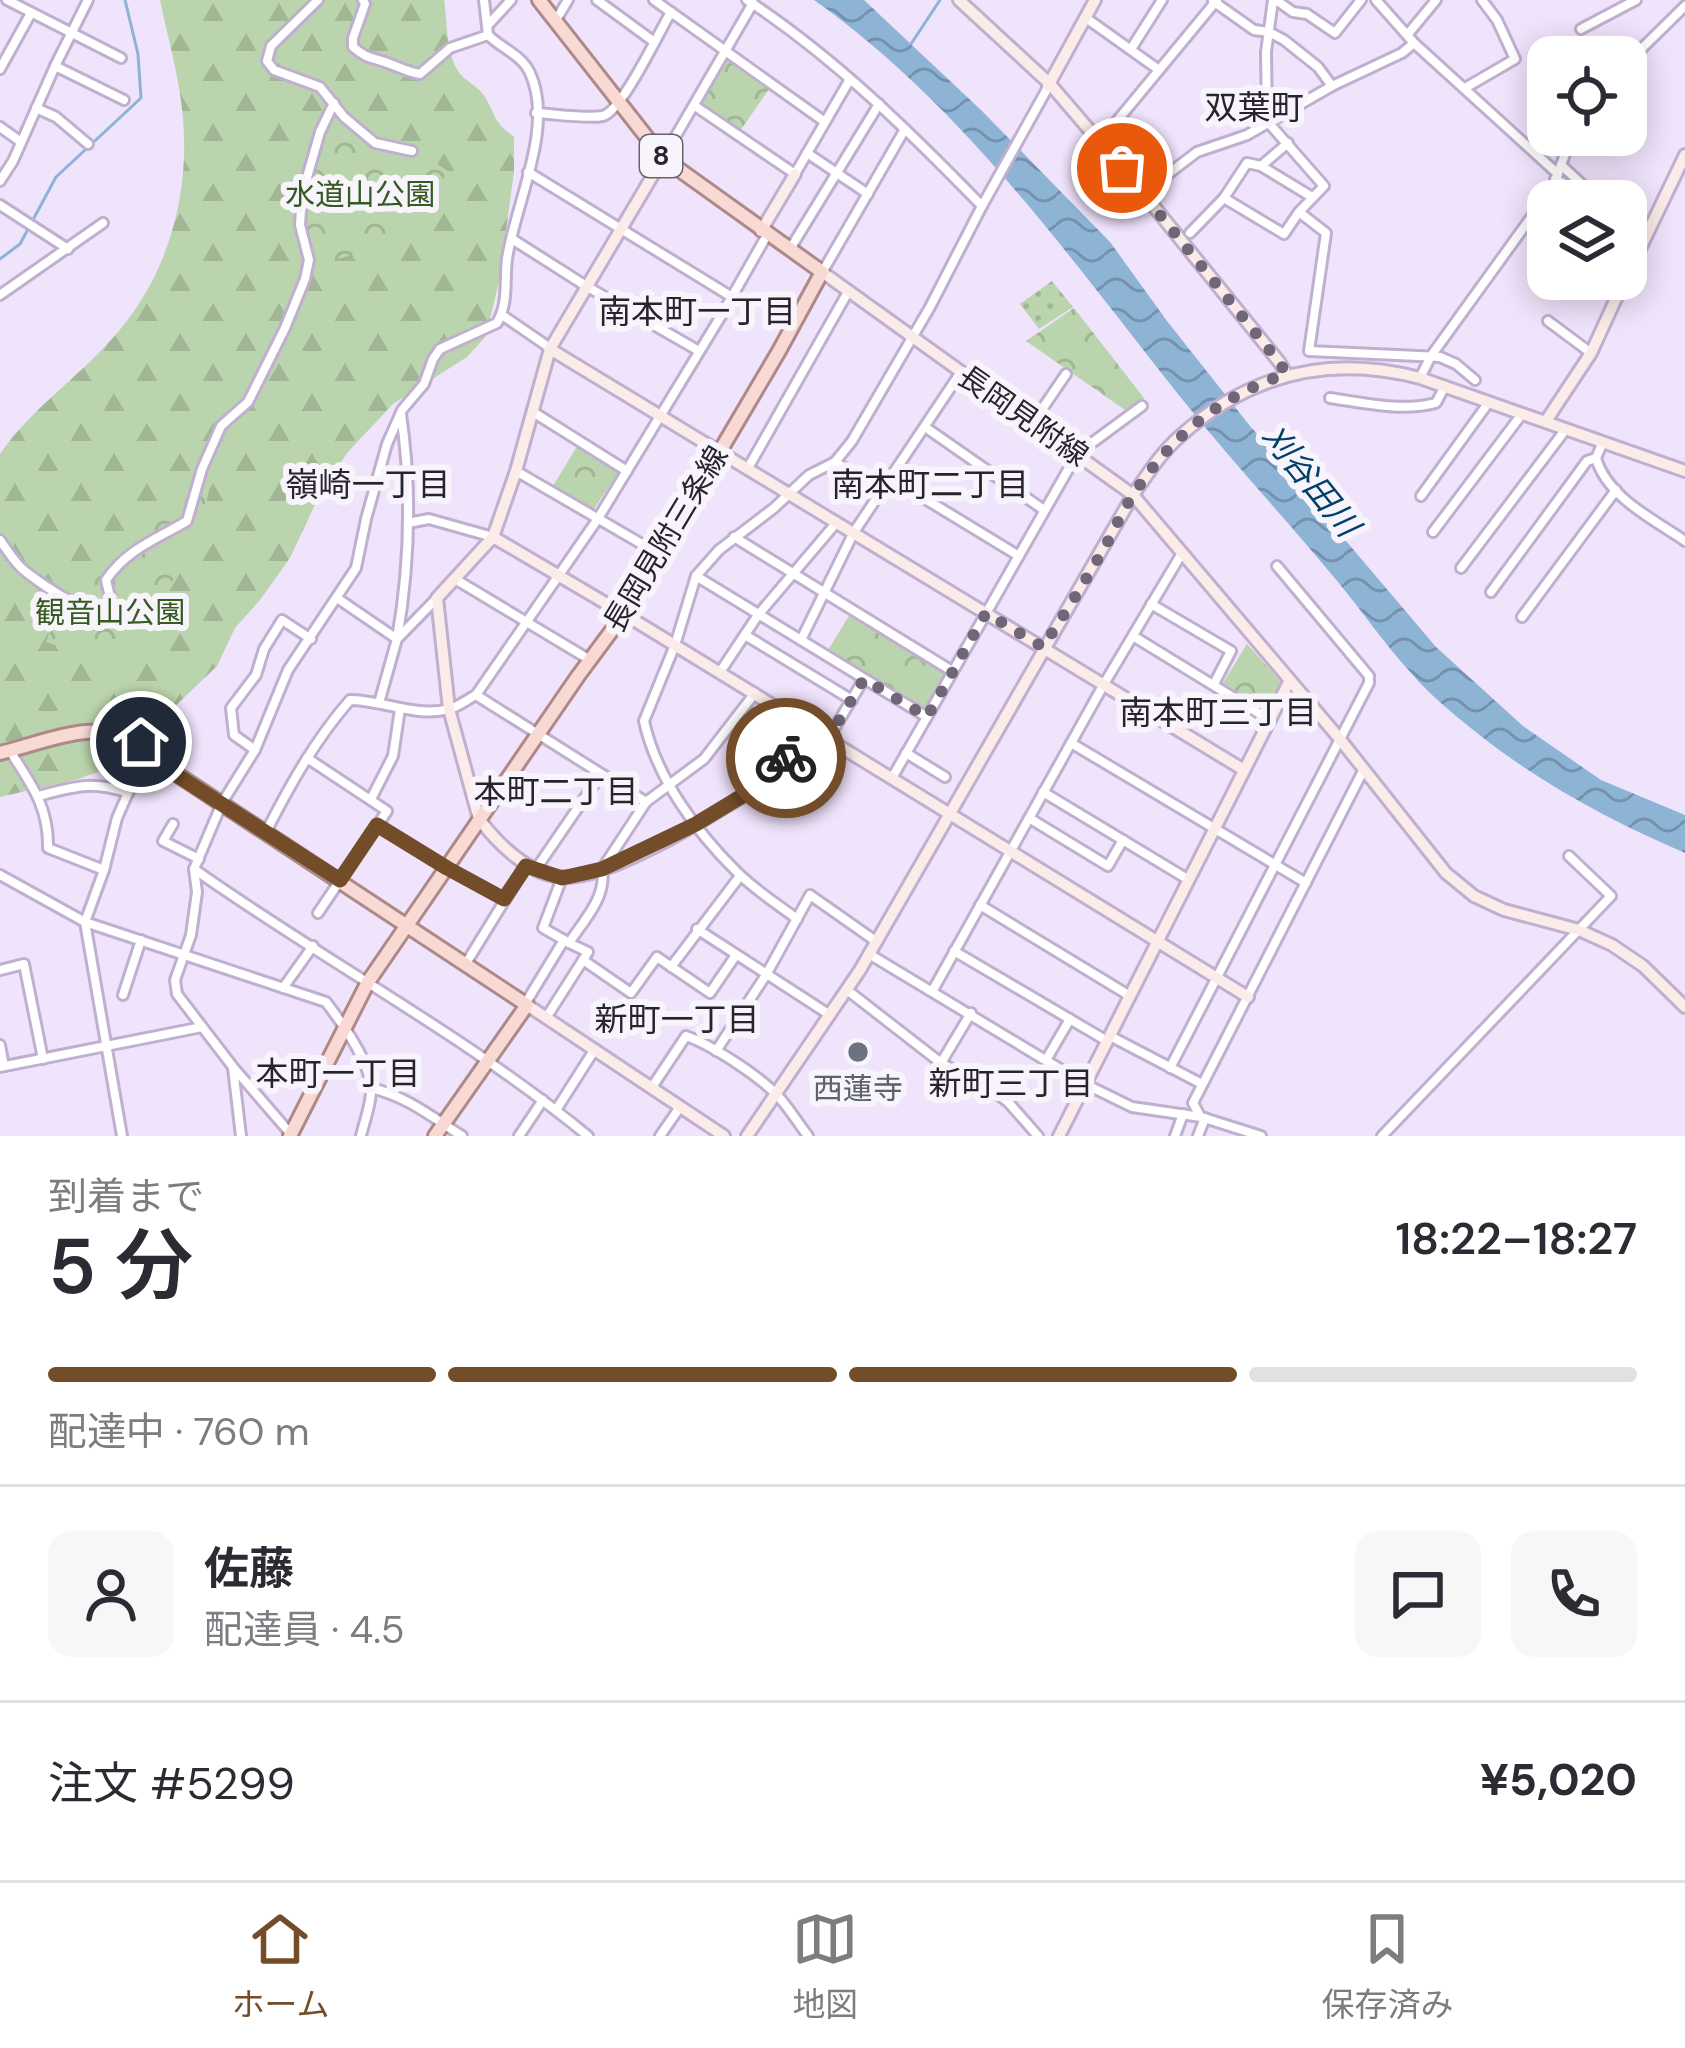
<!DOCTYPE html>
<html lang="ja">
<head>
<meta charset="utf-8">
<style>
	body { margin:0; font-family:"DM Sans","Noto Sans JP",sans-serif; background:#f7f7f7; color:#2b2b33; height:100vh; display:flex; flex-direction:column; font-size:45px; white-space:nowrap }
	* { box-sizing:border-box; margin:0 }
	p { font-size:39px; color:#7c7c81 }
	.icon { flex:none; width:66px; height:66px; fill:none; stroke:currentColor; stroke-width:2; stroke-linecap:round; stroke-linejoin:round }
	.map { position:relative; height:1136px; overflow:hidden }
	.panel { display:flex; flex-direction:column; background:#fff; flex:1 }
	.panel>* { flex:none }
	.buttons { position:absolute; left:1527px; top:36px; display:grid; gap:24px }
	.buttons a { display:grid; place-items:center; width:120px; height:120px; border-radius:24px; background:#fff; box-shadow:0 6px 30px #0003; font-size:60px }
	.pin { position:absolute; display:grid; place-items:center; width:102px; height:102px; color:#fff; margin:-51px; border:6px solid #fff; border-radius:50%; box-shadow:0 3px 12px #0007 }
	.courier { position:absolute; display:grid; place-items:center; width:120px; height:120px; margin:-60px; border:9px solid #734d29; border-radius:50%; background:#fff; color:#222; box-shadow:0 3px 15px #0007 }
	.overview em { font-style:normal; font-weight:600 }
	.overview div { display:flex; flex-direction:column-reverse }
	.overview { display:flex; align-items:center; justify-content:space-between; height:204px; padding:0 48px }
	h1 { font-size:78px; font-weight:600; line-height:90px }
	.bar { display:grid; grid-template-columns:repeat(4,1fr); gap:18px 12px; align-content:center; height:144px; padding:0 48px }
	.bar i { height:15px; border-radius:9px; background:#e1e1e2 }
	.bar .current { background:#734d29 }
	.bar p { grid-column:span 4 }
	.line { display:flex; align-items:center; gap:30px; padding:0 48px; border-top:3px solid #e1e1e2 }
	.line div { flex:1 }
	.round { display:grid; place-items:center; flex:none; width:126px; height:126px; border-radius:24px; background:#f7f7f7 }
	.tab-bar { display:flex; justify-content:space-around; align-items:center; height:168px; border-top:3px solid #e1e1e2; background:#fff; font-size:33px; color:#7c7c81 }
	.tab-bar a { display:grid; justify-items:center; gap:6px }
	.tab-bar .current { color:#734d29 }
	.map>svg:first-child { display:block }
	.grass { fill:url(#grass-dots) }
	.forest { fill:url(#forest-firs) }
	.park { fill:url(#park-crowns) }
	.water { fill:url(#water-waves) }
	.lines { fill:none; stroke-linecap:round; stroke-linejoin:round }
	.stream { stroke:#8db3d5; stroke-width:3 }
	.street-casing { stroke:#c0afce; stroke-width:14 }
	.secondary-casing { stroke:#c0afce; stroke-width:16 }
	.primary-casing { stroke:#ad8987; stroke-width:18 }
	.street { stroke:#fff; stroke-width:8 }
	.secondary { stroke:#fcece9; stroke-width:10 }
	.primary { stroke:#f8d9d4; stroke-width:12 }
	.done { stroke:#6f6677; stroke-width:12; stroke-dasharray:0 21.6 }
	.route { stroke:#734d29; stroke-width:15 }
	.worship-dot { fill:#6b7280; stroke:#f8f4fb; stroke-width:4.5 }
	.labels { text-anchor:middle; stroke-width:12; stroke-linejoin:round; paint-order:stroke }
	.shield { fill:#f8f4fb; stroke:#67626c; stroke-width:3 }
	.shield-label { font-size:27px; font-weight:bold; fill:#29232f }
	.park-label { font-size:30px; fill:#365a21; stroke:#f8f4fb }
	.street-label { font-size:30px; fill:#29232f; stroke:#f8f4fb }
	.worship-label { font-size:30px; fill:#5b616d; stroke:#f8f4fb }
	.neighbourhood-label { font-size:33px; fill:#29232f; stroke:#f8f4fb }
	.water-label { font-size:33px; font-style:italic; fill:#00406b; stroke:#f8f4fb }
</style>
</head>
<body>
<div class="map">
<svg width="1685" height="1136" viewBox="0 0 1685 1136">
	<defs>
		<pattern id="grass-dots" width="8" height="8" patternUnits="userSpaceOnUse" patternTransform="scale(3)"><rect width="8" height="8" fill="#bad4ad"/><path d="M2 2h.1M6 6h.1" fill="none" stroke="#a0b695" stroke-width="1.8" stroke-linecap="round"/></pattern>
		<pattern id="forest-firs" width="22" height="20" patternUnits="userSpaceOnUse" patternTransform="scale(3)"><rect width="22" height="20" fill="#bad4ad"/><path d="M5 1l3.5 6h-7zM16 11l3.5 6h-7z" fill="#a0b695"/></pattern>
		<pattern id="park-crowns" width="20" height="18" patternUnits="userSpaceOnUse" patternTransform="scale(3)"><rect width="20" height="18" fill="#bad4ad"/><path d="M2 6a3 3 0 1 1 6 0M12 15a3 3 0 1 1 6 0" fill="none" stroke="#a0b695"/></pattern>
		<pattern id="water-waves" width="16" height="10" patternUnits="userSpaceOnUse" patternTransform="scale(3)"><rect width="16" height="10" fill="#8db3d5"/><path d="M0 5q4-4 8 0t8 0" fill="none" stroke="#7391ad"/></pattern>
	</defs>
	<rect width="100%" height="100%" fill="#f0e3fc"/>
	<polygon class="grass" points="1052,281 1073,307 1039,329 1020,304"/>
	<path class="forest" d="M160,0H444C448,24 445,59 463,77C471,84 479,88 485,97C497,118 493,121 514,137V172L499,281L486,336L467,357L393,404L347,453L318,498L290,558L260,600L235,628L217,666L139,741L117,755L101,771L78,779L0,797V454C31,409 74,381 110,341C166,281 190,199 183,119C180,79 168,39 160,0Z"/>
	<g class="park">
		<polygon points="727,57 769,89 740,131 700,102 725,58"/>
		<path d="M333,112C353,139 379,153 412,153L419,175L431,160L448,171L413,225L361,252L315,266C296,211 311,165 333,112Z"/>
		<polygon points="1074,308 1144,398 1125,410 1026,341"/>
		<polygon points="579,443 618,468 619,472 593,510 553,486"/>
		<polygon points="197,463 214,470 202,520 144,640 110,662 46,642 60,605 100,567 171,510"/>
		<polygon points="850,614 855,614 948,671 923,711 827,652"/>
		<polygon points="1247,644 1283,684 1267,710 1223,683"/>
	</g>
	<path class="water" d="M814,0H864L981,110L1110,242L1167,321L1250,426L1286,465L1324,515L1436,647L1523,726L1601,780L1685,815V853C1610,821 1536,781 1472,729C1452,713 1429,694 1412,674C1385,645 1363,612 1338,582C1285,518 1229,458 1178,394C1067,254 961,104 814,0Z"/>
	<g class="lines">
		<g class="stream">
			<polyline points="911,44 940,0"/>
			<polyline points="0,259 20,244 56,177 141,98 138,54 125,0"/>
		</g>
		<g class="street-casing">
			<g id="street">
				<polyline points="7,0 121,58"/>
				<polyline points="318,0 271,46 267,61 274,70 320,87 344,117 375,143 412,151"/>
				<path d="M363,0L365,4L353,38V47C368,60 373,57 390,64C402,68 407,72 420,74L450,48L488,35"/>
				<polyline points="597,0 653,41"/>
				<polyline points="654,0 825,122"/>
				<path d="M747,0C834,57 909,131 982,206"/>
				<polyline points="1273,0 1266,52 1267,121 1324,186 1299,212 1326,233 1309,351 1440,357 1456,364 1475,380"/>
				<polyline points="1276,0 1293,12 1307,14 1335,33 1361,0"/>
				<polyline points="1376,0 1414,43 1558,174"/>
				<polyline points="1213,1 1254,30 1269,32 1284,40 1318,67 1332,86"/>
				<polyline points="1086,18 1159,70"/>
				<polyline points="556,20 568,0"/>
				<polyline points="488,25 511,0"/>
				<polyline points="1581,29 1636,0"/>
				<polyline points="1408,34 1436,0"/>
				<polyline points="1131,49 1162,0"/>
				<polyline points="1626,64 1685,6"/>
				<polyline points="55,66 124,100"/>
				<polyline points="0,69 31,13"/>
				<polyline points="1465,88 1515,59 1497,20 1482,0"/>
				<polyline points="695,106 795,174 850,79"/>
				<polyline points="36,108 56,117 88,144"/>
				<path d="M536,113C555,114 586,119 603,116C622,111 659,32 671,12"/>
				<polyline points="0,127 21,142"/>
				<polyline points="1112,127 1217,0"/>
				<polyline points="807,153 868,194"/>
				<polyline points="663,158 753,3"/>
				<polyline points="1561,165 1600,201"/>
				<polyline points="1261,166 1288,143"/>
				<polyline points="528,172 732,297"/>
				<polyline points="1555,179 1578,190 1588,201"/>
				<polyline points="0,181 13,161 55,66 88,0"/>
				<polyline points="1143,193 1197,152 1247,135 1332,86 1402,53 1414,43"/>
				<polyline points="1224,198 1284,234 1299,212"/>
				<polyline points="0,205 68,249"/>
				<polyline points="1626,227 1640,250"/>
				<polyline points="1190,233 1224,198 1247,163 1261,166 1312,197"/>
				<polyline points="512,239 586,286 699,351"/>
				<polyline points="790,249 879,104"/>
				<polyline points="823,271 905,129"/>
				<polyline points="0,295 103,223"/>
				<polyline points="502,315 550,348"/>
				<polyline points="1548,321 1591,353"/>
				<polyline points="1420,378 1431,356 1553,187 1572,135"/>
				<path d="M1330,398C1365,403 1401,412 1436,403L1445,386"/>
				<polyline points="533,412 627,471"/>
				<polyline points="925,427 1044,510"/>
				<path d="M1603,442L1596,458C1607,497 1653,519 1685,541"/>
				<polyline points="1085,448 1142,406"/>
				<polyline points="835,462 881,491"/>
				<polyline points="748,468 848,292"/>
				<polyline points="516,471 659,554"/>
				<polyline points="889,477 1019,556"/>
				<polyline points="1421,496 1489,402"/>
				<polyline points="408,523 429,519 493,537"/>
				<polyline points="1433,532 1522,414"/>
				<polyline points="734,537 952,671"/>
				<path d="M0,540C8,551 15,564 26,572C44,586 86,615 107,611L110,597L106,580C127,549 157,539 187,521L202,469L221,426L248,402L285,328L305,279L309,260L300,225L302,195L320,132L334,103"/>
				<polyline points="1461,568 1566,429"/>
				<polyline points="696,576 927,717 892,778"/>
				<polyline points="455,579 590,660"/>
				<polyline points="1491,592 1587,461 1596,458"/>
				<path d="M337,598L397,639C410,564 412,489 401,414"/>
				<polyline points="1151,604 1231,651 1214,684"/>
				<polyline points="1522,617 1616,490"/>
				<polyline points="745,635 852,700"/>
				<polyline points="1133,636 1270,720"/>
				<polyline points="801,640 854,532 961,372"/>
				<polyline points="720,672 758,615 837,522"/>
				<polyline points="476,695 646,802"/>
				<polyline points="379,703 397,639 436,599"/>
				<polyline points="927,717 1073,461 1030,431 1030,427 1066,374"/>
				<polyline points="828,739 864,679"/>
				<polyline points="1071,743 1306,883"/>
				<polyline points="255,750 234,735 231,708 256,675 264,649 282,620 311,639"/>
				<path d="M10,751C31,784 49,807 48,848L104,870"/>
				<polyline points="906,753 945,777"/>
				<polyline points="307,758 387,811 318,913"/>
				<polyline points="1043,792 1189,880"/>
				<path d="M38,796C73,787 92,780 128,793"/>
				<polyline points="371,799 393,756 400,709"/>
				<polyline points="1029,818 1108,866 1123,840"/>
				<polyline points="173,824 163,841 199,859"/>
				<polyline points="377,825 447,868 504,899"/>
				<path d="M266,832C290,785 315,740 350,700C382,700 417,718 449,709C458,707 468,699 476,695L597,520L721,316L767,235"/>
				<path d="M194,869C324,961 465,1035 588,1136"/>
				<polyline points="536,869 601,774"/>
				<path d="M0,875L85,922L326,1002C342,1023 370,1061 371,1088C372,1103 364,1122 361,1136"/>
				<polyline points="562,878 543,928 564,940"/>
				<polyline points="980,905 1130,996"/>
				<path d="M797,919C777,904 755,890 737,872C697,833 656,777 644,721L675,645L696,576L719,550L774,508L809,475L835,462L852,441L930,307L982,206L1047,89"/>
				<polyline points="697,929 830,1015"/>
				<polyline points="569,943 588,952 583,960 631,993 657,957 710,993 736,955"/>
				<polyline points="954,951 1107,1041"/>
				<polyline points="869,954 1085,1084 1132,1107 1201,1117 1261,1136"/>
				<polyline points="465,965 526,866"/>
				<polyline points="671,967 740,876"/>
				<polyline points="0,970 24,964 43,1059"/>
				<polyline points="283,988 313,946"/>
				<polyline points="847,990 941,1063 999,1095 1009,1103 1038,1136"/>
				<polyline points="933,990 1104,684 1182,553"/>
				<polyline points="123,995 141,940"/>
				<path d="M525,1004L564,940L569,943C584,920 607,897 602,869L646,802L704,759L755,693"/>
				<polyline points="546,1018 583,960"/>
				<polyline points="1110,1036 1202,1084"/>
				<polyline points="0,1045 4,1066"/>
				<polyline points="716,1051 766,975 810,895 877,942"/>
				<polyline points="1046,1060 1070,1019"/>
				<polyline points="941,1063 971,1013"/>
				<polyline points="0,1067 202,1027"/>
				<polyline points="233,1068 241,1136"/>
				<polyline points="1170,1068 1369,683 1369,676 1277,566"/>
				<path d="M652,1087L686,1036C712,1045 759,1076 778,1096C789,1108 798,1123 808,1136"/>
				<path d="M371,1088C406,1096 432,1117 462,1136"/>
				<polyline points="556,1110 595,1049"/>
				<polyline points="1200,1116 1193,1103 1364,769"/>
				<path d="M290,1133L233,1067L177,994L175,980L191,935L197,892L194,869L222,803L255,750L288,670L356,568L366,519L387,444L402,410L424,384L433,359L440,349L497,323C509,302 504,282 507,259C515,204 555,127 530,73C522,55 501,48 488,35L484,0"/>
				<polyline points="122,1136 85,922 104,870 117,818 128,793 149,759 147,747"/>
				<polyline points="519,1136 543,1100"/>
				<polyline points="660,1136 680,1107"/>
				<polyline points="1175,1136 1183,1114"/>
				<polyline points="1198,1136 1205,1118"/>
				<polyline points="1382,1136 1611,896 1569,856"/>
			</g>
		</g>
		<g class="secondary-casing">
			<g id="secondary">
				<polyline points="959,0 1050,84 1139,188 1280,363 1286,374"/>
				<polyline points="1048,86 1095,0"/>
				<path d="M663,158L550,349L516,471L493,537L437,598L449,709L479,819C498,844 529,875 562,877C611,881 723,808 767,781L775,775L806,725"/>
				<polyline points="761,231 795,174"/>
				<polyline points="822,272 1133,495 1339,738 1446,873 1474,896 1504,910 1579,930 1612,945 1643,966 1685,1007"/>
				<polyline points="1626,278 1685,155"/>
				<polyline points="550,349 1244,770"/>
				<polyline points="1546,421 1591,353 1625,279"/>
				<polyline points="493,537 624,614 1248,997"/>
				<polyline points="527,1005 724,1136"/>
				<path d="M747,1136L860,970L1133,495C1147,475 1161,453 1179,437C1249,374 1329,354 1420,378L1685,471"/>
				<polyline points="1059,1136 1289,682"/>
			</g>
		</g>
		<g class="primary-casing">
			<g id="primary">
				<path d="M0,753C47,742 94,717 141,743C155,750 166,765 178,775L527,1005L435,1136"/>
				<polyline points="290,1136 368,982 578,676 624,614 779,351 822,272 663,158 539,0"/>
			</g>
		</g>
		<use href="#street" class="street"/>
		<use href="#secondary" class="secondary"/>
		<use href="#primary" class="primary"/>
	</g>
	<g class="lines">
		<path class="done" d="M786,758L806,725L828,739L864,679L927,717L986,613L1043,647C1065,613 1087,579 1107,543C1116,527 1123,509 1134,494C1170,437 1222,395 1286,374L1280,363L1122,168"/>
		<polyline class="route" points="141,742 178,776 340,880 377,825 447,868 504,899 526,866 562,878 602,869 696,824 767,781 786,758"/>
	</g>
	<circle class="worship-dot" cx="858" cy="1052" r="12"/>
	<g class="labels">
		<rect class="shield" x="640" y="135" width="42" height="42" rx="9"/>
		<g class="shield-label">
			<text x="661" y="165">8</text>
		</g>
		<g class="park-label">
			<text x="360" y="205">水道山公園</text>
			<text x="110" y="623">観音山公園</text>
		</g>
		<g class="street-label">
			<text transform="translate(1023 416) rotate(35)" y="10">長岡見附線</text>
			<text transform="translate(666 539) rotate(-59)" y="10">長岡見附三条線</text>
		</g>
		<g class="worship-label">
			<text x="858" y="1099">西蓮寺</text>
		</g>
		<g class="neighbourhood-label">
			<text x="1254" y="119">双葉町</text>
			<text x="697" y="323">南本町一丁目</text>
			<text x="368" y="496">嶺崎一丁目</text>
			<text x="930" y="496">南本町二丁目</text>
			<text x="1218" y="724">南本町三丁目</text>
			<text x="556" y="803">本町二丁目</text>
			<text x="677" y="1031">新町一丁目</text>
			<text x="338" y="1085">本町一丁目</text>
			<text x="1011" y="1095">新町三丁目</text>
		</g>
		<g class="water-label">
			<text transform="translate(1311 480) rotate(51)" y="12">刈谷田川</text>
		</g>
	</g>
</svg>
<div class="buttons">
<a><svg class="icon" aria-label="locate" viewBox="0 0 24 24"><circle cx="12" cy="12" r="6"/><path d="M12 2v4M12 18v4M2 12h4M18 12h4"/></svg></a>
<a><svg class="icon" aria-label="layers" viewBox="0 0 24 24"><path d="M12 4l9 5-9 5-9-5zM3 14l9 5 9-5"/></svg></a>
</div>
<div class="pin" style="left:1122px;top:168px;background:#ea580c"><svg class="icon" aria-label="bag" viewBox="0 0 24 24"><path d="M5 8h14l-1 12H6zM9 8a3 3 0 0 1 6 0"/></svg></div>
<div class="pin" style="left:141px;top:742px;background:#1f2937"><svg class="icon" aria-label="home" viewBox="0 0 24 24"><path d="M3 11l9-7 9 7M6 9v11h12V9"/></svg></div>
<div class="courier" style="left:786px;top:758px"><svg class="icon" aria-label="bike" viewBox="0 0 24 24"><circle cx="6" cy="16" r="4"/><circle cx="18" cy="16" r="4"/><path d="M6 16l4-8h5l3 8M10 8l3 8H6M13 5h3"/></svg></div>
</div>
<section class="panel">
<div class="overview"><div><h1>5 分</h1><p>到着まで</p></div><em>18:22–18:27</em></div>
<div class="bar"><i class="current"></i><i class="current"></i><i class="current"></i><i></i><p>配達中 · 760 m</p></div>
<div class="line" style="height:216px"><a class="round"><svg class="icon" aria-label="person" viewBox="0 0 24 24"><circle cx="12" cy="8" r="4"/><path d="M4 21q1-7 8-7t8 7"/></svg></a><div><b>佐藤</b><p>配達員 · 4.5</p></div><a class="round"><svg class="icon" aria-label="chat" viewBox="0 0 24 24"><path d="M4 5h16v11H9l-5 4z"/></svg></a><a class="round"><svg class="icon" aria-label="phone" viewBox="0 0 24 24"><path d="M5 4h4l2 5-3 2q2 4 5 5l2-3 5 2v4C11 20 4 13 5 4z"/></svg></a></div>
<div class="line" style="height:156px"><div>注文 #5299</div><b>¥5,020</b></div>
</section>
<nav class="tab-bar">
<a class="current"><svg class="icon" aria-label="home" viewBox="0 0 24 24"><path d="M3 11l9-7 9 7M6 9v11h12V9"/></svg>ホーム</a>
<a><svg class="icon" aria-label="map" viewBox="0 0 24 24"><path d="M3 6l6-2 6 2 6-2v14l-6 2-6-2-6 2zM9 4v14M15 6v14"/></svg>地図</a>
<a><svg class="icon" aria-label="saved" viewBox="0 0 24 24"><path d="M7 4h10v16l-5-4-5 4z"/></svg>保存済み</a>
</nav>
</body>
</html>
